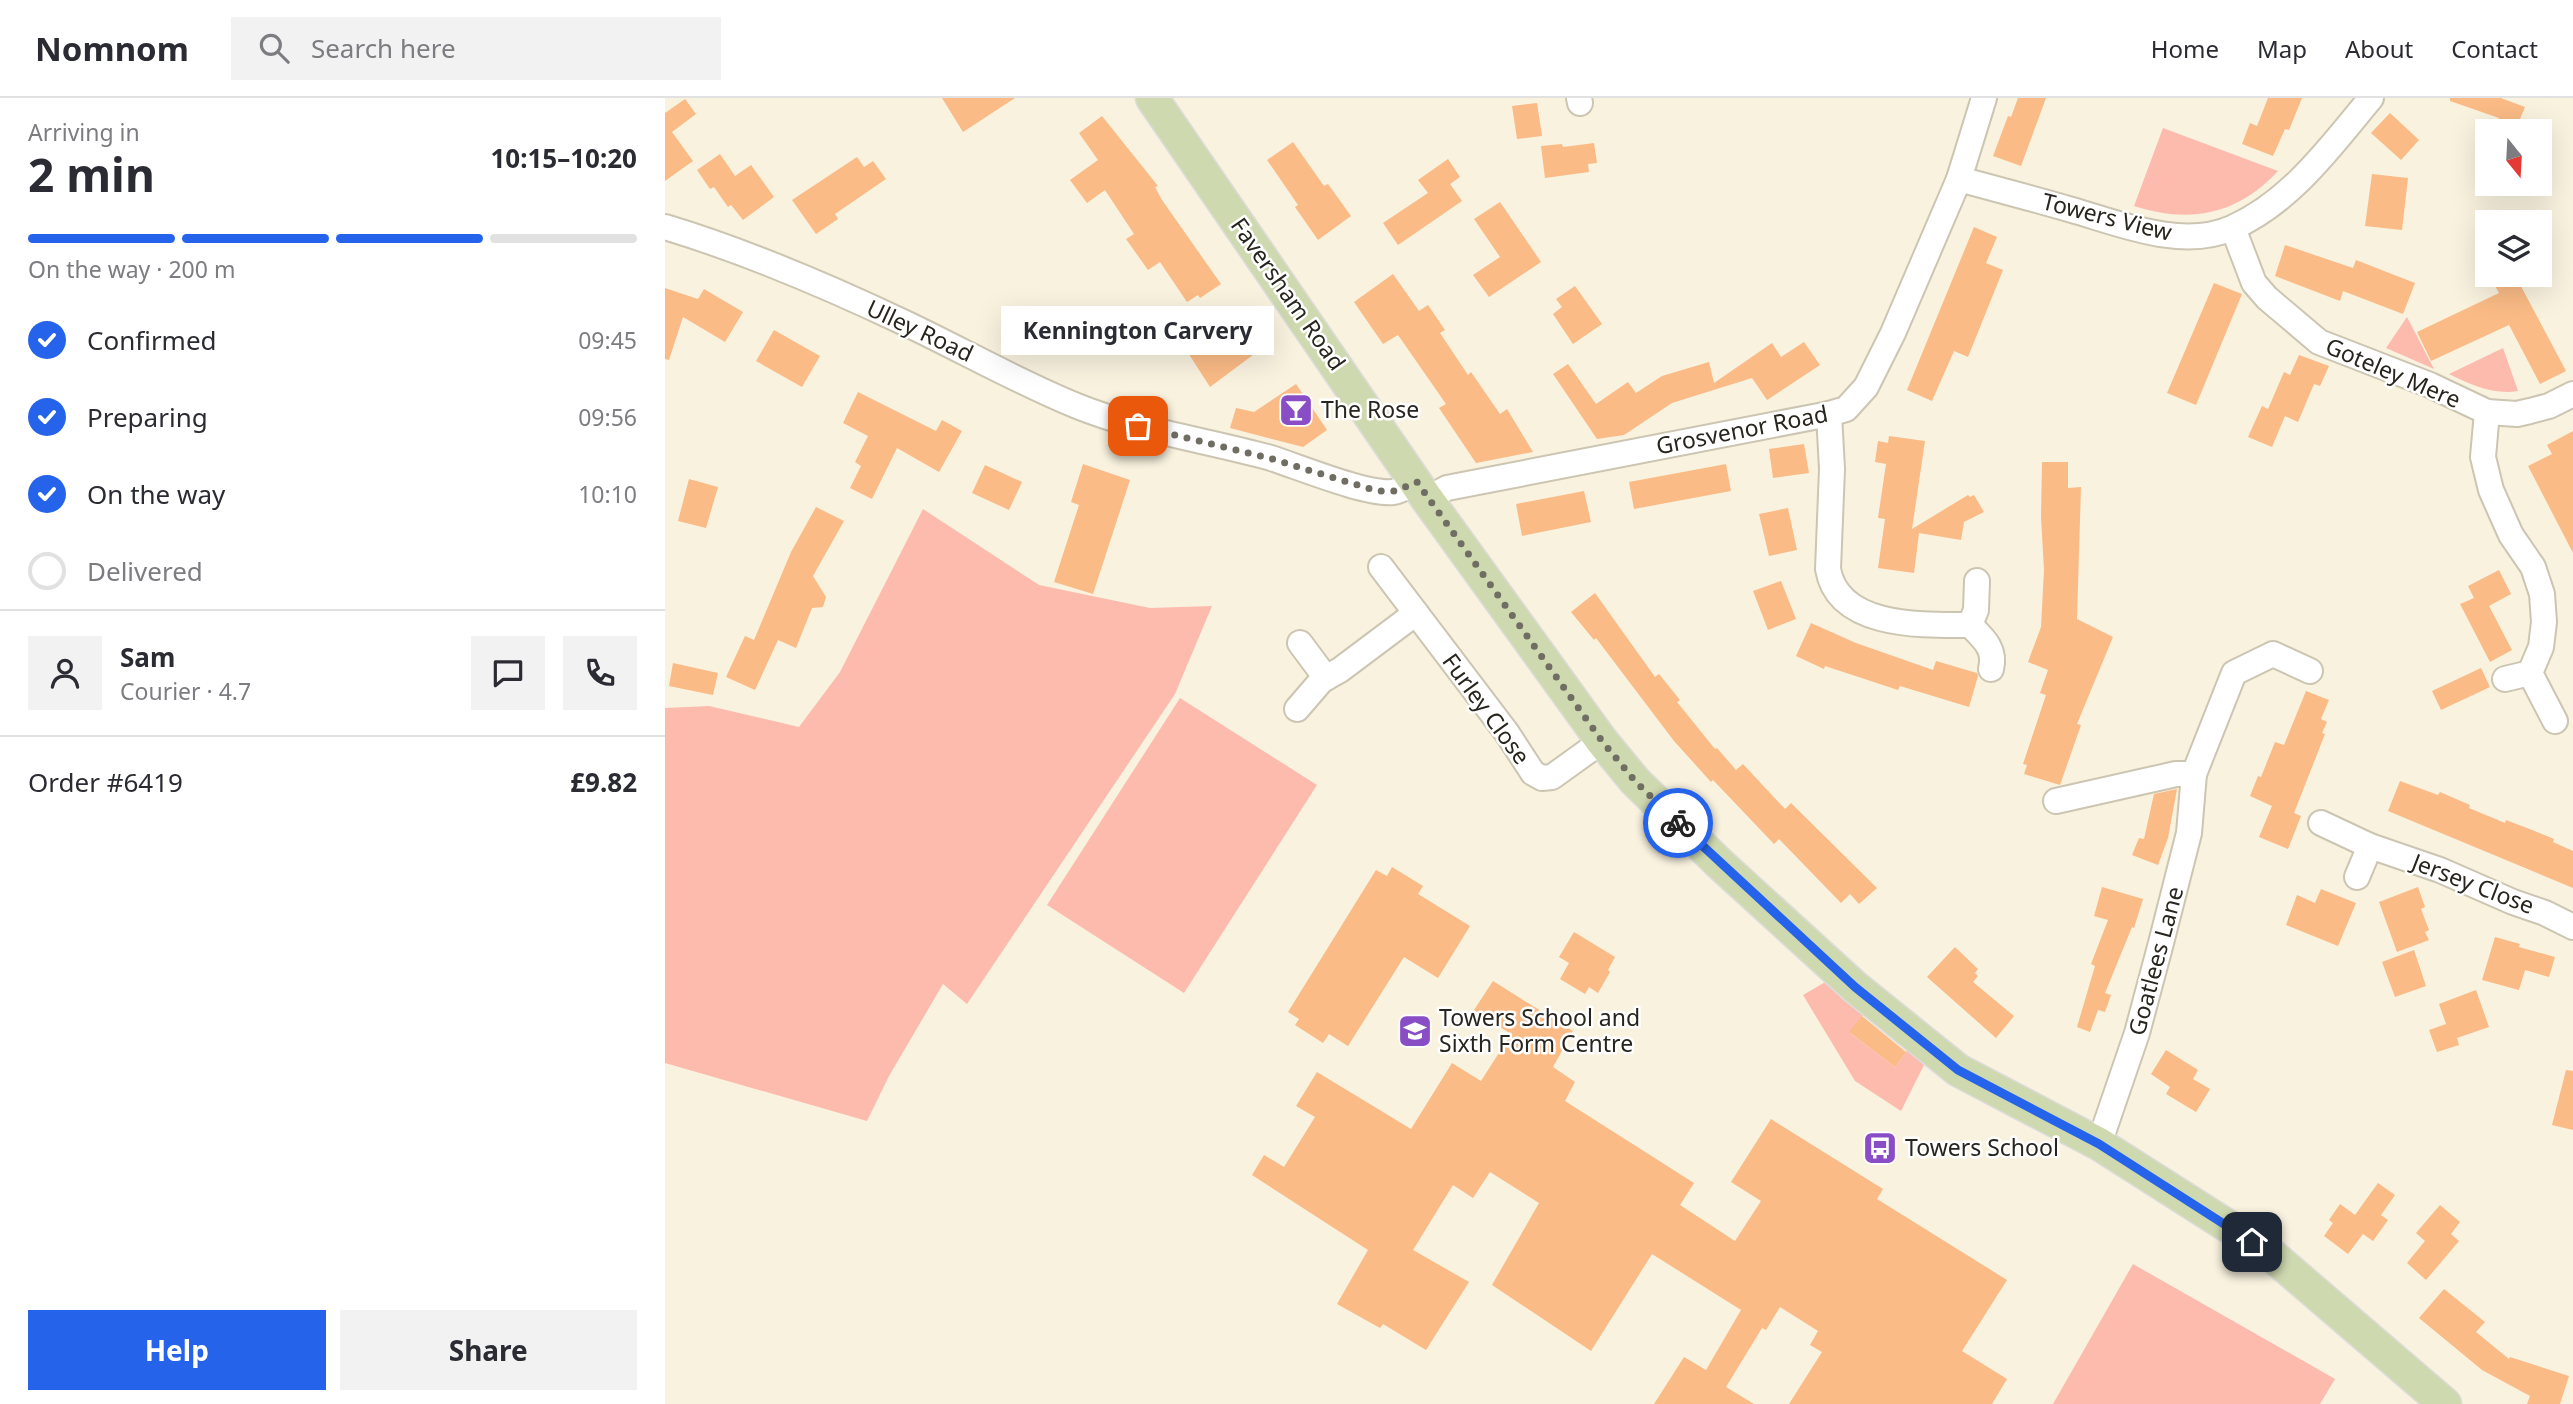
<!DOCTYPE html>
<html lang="en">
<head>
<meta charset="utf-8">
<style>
	body { margin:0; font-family:"Noto Sans",sans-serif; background:#f2f2f3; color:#2b2b33; height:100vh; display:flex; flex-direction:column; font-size:26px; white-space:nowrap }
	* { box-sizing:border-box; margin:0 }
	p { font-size:23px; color:#7c7c81 }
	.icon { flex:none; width:38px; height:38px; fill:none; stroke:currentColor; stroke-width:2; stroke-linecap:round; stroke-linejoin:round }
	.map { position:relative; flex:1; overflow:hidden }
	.drawer { display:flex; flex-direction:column; background:#fff; width:665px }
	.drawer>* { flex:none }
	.needle { width:46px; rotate:162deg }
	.fabs { position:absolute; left:1810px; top:21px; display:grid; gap:14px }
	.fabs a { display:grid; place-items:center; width:77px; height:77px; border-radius:0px; background:#fff; box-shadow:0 7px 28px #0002; font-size:35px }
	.pin { position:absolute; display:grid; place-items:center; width:60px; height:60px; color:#fff; margin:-30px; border-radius:14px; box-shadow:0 4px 10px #0006 }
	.courier { position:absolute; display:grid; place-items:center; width:70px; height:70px; margin:-35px; border:5px solid #2563eb; border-radius:50%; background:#fff; color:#222; box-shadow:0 2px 9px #0007 }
	.bubble { position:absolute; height:49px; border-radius:0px; background:#fff; box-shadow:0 7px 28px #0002; font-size:23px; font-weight:700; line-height:49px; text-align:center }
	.summary em { font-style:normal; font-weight:700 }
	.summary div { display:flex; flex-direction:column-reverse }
	.summary { display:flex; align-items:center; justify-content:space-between; height:119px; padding:0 28px }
	h1 { font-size:46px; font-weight:700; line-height:52px }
	.bar { display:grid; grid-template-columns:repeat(4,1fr); gap:10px 7px; align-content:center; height:84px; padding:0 28px }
	.bar i { height:9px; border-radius:5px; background:#e1e1e2 }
	.bar .current { background:#2563eb }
	.bar p { grid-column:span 4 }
	.line { display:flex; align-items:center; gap:18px; padding:0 28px; border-top:2px solid #e1e1e2 }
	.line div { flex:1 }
	.round { display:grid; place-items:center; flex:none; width:74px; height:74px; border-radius:0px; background:#f2f2f3 }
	ol { padding:0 28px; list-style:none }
	li { display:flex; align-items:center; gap:21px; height:77px }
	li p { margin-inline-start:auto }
	li .icon { padding:7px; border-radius:50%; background:#2563eb; color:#fff; stroke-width:4 }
	li:last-child { color:#7c7c81 }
	li i { width:38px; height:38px; border:4px solid #e1e1e2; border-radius:50% }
	.primary-button { display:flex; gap:14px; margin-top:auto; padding:14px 28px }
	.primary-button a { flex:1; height:80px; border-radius:0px; background:#2563eb; color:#fff; font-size:28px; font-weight:700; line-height:80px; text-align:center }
	.primary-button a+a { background:#f2f2f3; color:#2b2b33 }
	header { display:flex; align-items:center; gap:42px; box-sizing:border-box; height:98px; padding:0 35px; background:#fff; border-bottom:2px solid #e1e1e2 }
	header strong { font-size:33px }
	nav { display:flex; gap:38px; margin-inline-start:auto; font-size:24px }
	.search { width:490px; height:63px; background:#f2f2f3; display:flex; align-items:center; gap:18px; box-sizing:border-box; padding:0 24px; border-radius:0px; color:#7c7c81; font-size:26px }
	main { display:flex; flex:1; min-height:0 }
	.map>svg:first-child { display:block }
	.green { fill:#fdbbae; fill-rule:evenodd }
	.building { fill:#fabb86 }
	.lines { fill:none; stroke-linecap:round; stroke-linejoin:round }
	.minor-casing { stroke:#ccc5b2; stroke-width:28 }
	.major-casing { stroke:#dcdcdb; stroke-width:35 }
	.minor { stroke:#fff; stroke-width:24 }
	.major { stroke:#cfd9b0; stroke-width:32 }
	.done { stroke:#706d62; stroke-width:7; stroke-dasharray:0 12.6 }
	.route { stroke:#2563eb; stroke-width:9 }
	.labels { text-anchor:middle; stroke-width:5; stroke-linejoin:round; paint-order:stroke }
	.street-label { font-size:23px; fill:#27251e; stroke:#fff }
	.poi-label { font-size:23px; fill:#27251e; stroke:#fff; text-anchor:start }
</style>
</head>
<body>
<header>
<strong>Nomnom</strong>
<div class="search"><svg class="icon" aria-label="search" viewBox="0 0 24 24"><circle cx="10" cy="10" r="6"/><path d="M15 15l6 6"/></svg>Search here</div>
<nav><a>Home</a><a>Map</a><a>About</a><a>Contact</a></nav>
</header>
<main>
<section class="drawer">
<div class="summary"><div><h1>2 min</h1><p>Arriving in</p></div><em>10:15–10:20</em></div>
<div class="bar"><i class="current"></i><i class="current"></i><i class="current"></i><i></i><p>On the way · 200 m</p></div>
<ol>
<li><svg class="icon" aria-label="check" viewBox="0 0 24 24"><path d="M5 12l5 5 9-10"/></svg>Confirmed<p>09:45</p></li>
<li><svg class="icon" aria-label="check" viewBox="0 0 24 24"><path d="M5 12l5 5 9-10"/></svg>Preparing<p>09:56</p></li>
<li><svg class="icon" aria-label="check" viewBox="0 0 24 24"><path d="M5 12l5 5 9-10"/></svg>On the way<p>10:10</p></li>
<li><i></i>Delivered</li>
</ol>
<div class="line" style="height:126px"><a class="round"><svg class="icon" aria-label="person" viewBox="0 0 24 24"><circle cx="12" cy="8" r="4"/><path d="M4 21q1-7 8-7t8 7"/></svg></a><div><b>Sam</b><p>Courier · 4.7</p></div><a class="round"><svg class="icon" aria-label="chat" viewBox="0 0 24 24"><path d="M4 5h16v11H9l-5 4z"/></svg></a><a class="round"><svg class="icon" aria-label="phone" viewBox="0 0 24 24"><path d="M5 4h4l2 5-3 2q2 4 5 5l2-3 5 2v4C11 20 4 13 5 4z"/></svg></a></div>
<div class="line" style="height:91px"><div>Order #6419</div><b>£9.82</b></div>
<div class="primary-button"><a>Help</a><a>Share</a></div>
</section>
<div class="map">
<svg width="1908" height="1306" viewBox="0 0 1908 1306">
	<rect width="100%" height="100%" fill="#f9f2df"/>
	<g class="green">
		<path d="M1498,30L1613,73C1572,117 1525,126 1469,108Z"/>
		<polygon points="1742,219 1769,271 1721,250"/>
		<path d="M1838,250L1853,293C1829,297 1806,287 1784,276Z"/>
		<polygon points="258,411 374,487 485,510 547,508 510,596 302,906 278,886 224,978 202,1023 0,965 0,610 44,608 134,629 175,574"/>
		<polygon points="515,600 652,687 519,895 382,807"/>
		<path d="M1162,883L1262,961L1236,1013L1190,983L1138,897ZM1198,917L1243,951L1230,969L1185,935Z"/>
		<polygon points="1468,1166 1670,1281 1655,1306 1388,1306"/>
	</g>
	<g class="building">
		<polygon points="277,0 350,0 298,34"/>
		<polygon points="1353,0 1381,0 1356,68 1328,58 1343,18 1346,19"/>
		<polygon points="1603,0 1637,0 1624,32 1620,31 1608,58 1577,46 1585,25 1592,28"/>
		<polygon points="1785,0 1836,0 1860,9 1850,33 1828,33 1834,20 1785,3"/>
		<polygon points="20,1 31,16 7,34 28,63 0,83 0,15"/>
		<polygon points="872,5 877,38 852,41 847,8"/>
		<polygon points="1725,15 1754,42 1736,62 1706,35"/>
		<polygon points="437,18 493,88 490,89 497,102 556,186 535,200 533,197 522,204 495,164 483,172 461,141 469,136 440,92 422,105 405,82 433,62 414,35"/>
		<polygon points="628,44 659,88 663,86 686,118 653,142 630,109 633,107 602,62"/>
		<polygon points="929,45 932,65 923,66 924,74 880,80 876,48 897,46 898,49"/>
		<polygon points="55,56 70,78 86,67 109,99 78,122 66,107 63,109 49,89 45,91 32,72"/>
		<polygon points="192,59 199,69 208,63 221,81 170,116 173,121 151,136 127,102"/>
		<polygon points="783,61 795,79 785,86 797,103 733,147 718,125 763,95 753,82"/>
		<polygon points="1707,76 1743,80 1737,132 1700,128"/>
		<polygon points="835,104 876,164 824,199 808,177 835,159 809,121"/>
		<polygon points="1309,129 1332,139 1321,165 1338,172 1303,259 1289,253 1267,303 1242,292"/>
		<polygon points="1620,147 1688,170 1691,162 1750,185 1738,216 1678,193 1675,203 1610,178"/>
		<polygon points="728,176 754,213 763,207 780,232 775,235 803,277 806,274 835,316 842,311 868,354 811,365 774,310 781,306 733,237 718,246 689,204"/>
		<polygon points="1824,177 1850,177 1901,273 1875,286 1844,227 1766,263 1752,234 1834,195"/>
		<polygon points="1549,185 1577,196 1531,307 1502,295"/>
		<polygon points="910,188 937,226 908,246 888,216 897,209 891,201"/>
		<polygon points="0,190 33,201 39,191 78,214 60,244 18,219 4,262 0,261"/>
		<polygon points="586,219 604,245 545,289 520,250 554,228 561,237"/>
		<polygon points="109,232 155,258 137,289 91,263"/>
		<polygon points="1139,244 1155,267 1102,302 1087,280 1007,305 959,337 932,341 888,276 903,266 931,306 963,284 971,295 997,278 1044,264 1049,285 1107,245 1116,259"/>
		<polygon points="1634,257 1664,268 1655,288 1649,286 1633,324 1620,318 1607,349 1583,339 1597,308 1603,311 1619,274 1625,277"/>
		<polygon points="631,286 662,332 638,349 565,330 571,310 589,314"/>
		<polygon points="193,294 271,333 277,322 297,333 274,374 232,350 207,401 185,390 196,368 190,364 203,338 178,325"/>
		<polygon points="1908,333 1908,455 1863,368 1887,356 1882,347"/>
		<polygon points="1224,338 1260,343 1247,431 1303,397 1305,399 1309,397 1319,414 1299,424 1296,442 1254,435 1249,475 1213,470 1220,421 1213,420 1221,366 1210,364 1213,343 1223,345"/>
		<polygon points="1139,346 1144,375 1108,380 1104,351"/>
		<polygon points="1377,364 1403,364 1403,390 1416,389 1412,521 1448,539 1412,626 1416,627 1395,687 1359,676 1362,667 1358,666 1381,597 1375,595 1383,572 1363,564 1376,529 1379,472 1376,419"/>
		<polygon points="418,366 465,382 428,496 389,484 414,407 406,404"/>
		<polygon points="1061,366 1066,393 969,411 964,384"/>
		<polygon points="320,367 357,384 344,412 307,395"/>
		<polygon points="24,381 53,389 41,430 13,423"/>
		<polygon points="919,393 926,424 857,438 851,406"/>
		<polygon points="151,409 179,423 148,478 161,499 158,509 147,510 131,550 113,542 90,592 61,579 80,538 89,542 126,454"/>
		<polygon points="1123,410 1132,452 1104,458 1094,416"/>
		<polygon points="1834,472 1846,496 1824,508 1847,552 1825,564 1795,506 1809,500 1803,488"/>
		<polygon points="1116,483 1131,521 1103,532 1088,493"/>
		<polygon points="930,495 990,579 994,576 1015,602 1012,604 1050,651 1052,650 1071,672 1078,666 1120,711 1126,705 1212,790 1194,806 1185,796 1176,805 1114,741 1109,746 1048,682 1046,684 1009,643 931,540 929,542 906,514"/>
		<polygon points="1146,525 1191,545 1268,572 1271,563 1312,575 1313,578 1304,609 1235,588 1233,592 1160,568 1159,571 1131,558"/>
		<polygon points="8,565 53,575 48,597 4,588"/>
		<polygon points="1816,570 1825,589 1776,612 1767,593"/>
		<polygon points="1641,593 1664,602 1656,621 1662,624 1657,635 1660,636 1629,715 1636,718 1623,751 1594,739 1607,708 1585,698 1593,678 1596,679 1610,644 1619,647"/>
		<polygon points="1735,683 1773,697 1775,694 1805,707 1804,710 1840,725 1841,722 1862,730 1889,741 1888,744 1908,753 1908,790 1723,713"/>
		<polygon points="1512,691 1503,740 1493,767 1467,757 1474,740 1479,741 1489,696"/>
		<polygon points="727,769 758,788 753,796 805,828 773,880 739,859 683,948 664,936 658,945 630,927 634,921 623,914 711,772 722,778"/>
		<polygon points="1437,789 1478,801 1469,830 1467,829 1440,895 1446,897 1440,914 1433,912 1425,934 1412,929 1430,868 1426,866 1443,822 1429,818"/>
		<polygon points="1753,789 1760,809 1756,811 1764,832 1760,834 1764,842 1732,854 1714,804"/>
		<polygon points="1656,791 1691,805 1673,848 1621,827 1632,797 1650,805"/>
		<polygon points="909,834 950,859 943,872 945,874 933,895 924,889 920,896 895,881 904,865 894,859"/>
		<polygon points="1830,839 1855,846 1854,849 1890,859 1884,879 1860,872 1854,892 1817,882"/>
		<polygon points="1290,849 1313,871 1310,875 1313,878 1308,884 1349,918 1331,940 1262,879"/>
		<polygon points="1749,852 1761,888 1730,899 1717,864"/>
		<polygon points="828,883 908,933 888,969 910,984 900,1003 1029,1085 1015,1107 1070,1143 1096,1103 1066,1084 1106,1021 1218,1091 1212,1101 1342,1182 1297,1253 1342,1281 1327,1306 1124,1306 1157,1254 1145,1247 1153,1233 1115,1209 1101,1232 1097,1230 1061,1289 1089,1306 989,1306 1019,1259 1041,1272 1076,1212 987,1156 926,1253 827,1187 874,1105 825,1074 808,1100 788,1087 748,1152 804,1184 761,1252 718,1226 715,1230 672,1206 703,1152 587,1077 599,1057 619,1069 650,1019 631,1008 652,974 746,1031 787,965 816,983 846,936 809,912"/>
		<polygon points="1811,892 1824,929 1792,940 1794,947 1772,954 1764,932 1781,926 1774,906"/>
		<polygon points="1197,918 1241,954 1230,969 1184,934"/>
		<polygon points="1501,952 1533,972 1528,981 1545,991 1531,1014 1501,996 1505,989 1486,976"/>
		<polygon points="1901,972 1908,973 1908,1032 1887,1027"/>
		<polygon points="1713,1085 1730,1097 1716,1117 1723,1122 1708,1143 1698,1136 1683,1156 1659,1138 1668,1125 1664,1122 1675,1106 1690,1117"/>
		<polygon points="1775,1107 1795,1124 1786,1136 1794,1143 1761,1182 1742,1165 1760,1143 1751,1135"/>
		<polygon points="1779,1191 1820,1224 1811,1234 1844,1261 1845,1259 1904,1278 1895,1306 1862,1306 1865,1298 1817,1272 1754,1220"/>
	</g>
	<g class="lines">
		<g class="minor-casing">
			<g id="minor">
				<polyline points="914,0 915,5"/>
				<path d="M1294,81C1331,91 1369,101 1407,112C1456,126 1517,152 1567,130C1626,104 1666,48 1706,0"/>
				<path d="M0,129C83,154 162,188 240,225C297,252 353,284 412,308C474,333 541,342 606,360C634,369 702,397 728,394C736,393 744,387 752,384"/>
				<polyline points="1568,130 1589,185 1602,200 1654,244 1765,287 1822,314 1852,316 1865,313 1884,308 1908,296"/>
				<polyline points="1822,314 1818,359 1826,392 1846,437 1868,469 1877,496 1879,524 1876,549 1865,575 1890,623"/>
				<path d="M1164,316L1167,371L1163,471C1173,531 1260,527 1305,527"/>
				<polyline points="762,401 782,390 1164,316 1181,311 1201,289 1228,235 1294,81 1319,0"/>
				<polyline points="716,469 842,635 868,675 877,680 887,679 937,643"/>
				<path d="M1305,527C1319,541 1331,551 1326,571"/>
				<polyline points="1305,527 1311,512 1312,483"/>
				<polyline points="635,545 661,580"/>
				<polyline points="1840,581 1865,575"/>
				<polyline points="632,611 657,582 675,572 751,515"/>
				<polyline points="1391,703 1511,676 1529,676"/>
				<polyline points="1656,725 1705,748 1775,772 1848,804 1880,815 1908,829"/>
				<polyline points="1692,779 1705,748"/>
				<polyline points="1434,1046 1472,935 1496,845 1524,735 1529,676 1569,575 1608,556 1645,573"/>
			</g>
		</g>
		<g class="major-casing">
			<polyline id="major" points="487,0 762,401 937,643 970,683 1054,765 1190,889 1293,972 1434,1046 1602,1153 1780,1306"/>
		</g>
		<use href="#minor" class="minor"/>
		<use href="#major" class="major"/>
	</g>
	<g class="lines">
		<polyline class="done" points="473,328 604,360 712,393 730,393 752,384 937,643 970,683 1013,725"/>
		<polyline class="route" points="1013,725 1190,889 1293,972 1434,1046 1587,1144"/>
	</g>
	<defs>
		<g id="bar-square" transform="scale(1.75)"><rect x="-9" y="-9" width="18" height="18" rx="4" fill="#894ec5" stroke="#fff"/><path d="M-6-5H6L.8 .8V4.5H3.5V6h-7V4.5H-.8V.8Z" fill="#fff"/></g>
		<g id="school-square" transform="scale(1.75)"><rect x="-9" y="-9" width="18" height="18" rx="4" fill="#894ec5" stroke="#fff"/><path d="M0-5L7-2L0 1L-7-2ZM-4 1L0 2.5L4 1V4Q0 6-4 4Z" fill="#fff"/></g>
		<g id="bus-square" transform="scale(1.75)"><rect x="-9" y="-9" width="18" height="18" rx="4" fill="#894ec5" stroke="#fff"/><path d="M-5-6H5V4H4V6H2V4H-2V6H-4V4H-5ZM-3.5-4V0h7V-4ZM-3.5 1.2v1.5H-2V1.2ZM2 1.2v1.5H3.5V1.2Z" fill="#fff"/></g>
	</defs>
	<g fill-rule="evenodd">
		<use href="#bar-square" x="631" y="312"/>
		<use href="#school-square" x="750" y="933"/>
		<use href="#bus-square" x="1215" y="1050"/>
	</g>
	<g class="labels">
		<g class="street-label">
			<text transform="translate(1442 119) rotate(14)" y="8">Towers View</text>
			<text transform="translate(623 196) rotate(55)" y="8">Faversham Road</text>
			<text transform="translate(255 233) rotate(25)" y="8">Ulley Road</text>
			<text transform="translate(1728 275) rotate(23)" y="8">Goteley Mere</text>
			<text transform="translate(1077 332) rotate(-11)" y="8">Grosvenor Road</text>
			<text transform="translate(821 611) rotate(54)" y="8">Furley Close</text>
			<text transform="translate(1808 786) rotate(21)" y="8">Jersey Close</text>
			<text transform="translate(1491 863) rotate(-75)" y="8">Goatlees Lane</text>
		</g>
		<g class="poi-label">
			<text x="656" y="320">The Rose</text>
			<text x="774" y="928">Towers School and<tspan x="774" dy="26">Sixth Form Centre</tspan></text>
			<text x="1240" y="1058">Towers School</text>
		</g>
	</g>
</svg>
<div class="fabs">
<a><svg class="needle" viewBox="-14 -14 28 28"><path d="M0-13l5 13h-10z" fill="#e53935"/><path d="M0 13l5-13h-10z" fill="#7c7c81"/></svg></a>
<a><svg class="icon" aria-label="layers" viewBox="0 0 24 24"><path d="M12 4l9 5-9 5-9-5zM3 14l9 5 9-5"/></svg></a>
</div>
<div class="pin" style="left:473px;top:328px;background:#ea580c"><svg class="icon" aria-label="bag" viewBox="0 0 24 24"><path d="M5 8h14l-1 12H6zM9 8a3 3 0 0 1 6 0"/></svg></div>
<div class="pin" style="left:1587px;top:1144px;background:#1f2937"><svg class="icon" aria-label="home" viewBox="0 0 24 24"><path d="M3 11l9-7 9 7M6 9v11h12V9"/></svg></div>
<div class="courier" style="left:1013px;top:725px"><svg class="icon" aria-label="bike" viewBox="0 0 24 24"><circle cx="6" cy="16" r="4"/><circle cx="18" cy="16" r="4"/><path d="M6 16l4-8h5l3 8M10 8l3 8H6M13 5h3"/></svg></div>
<div class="bubble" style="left:336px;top:208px;width:273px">Kennington Carvery</div>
</div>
</main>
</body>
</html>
